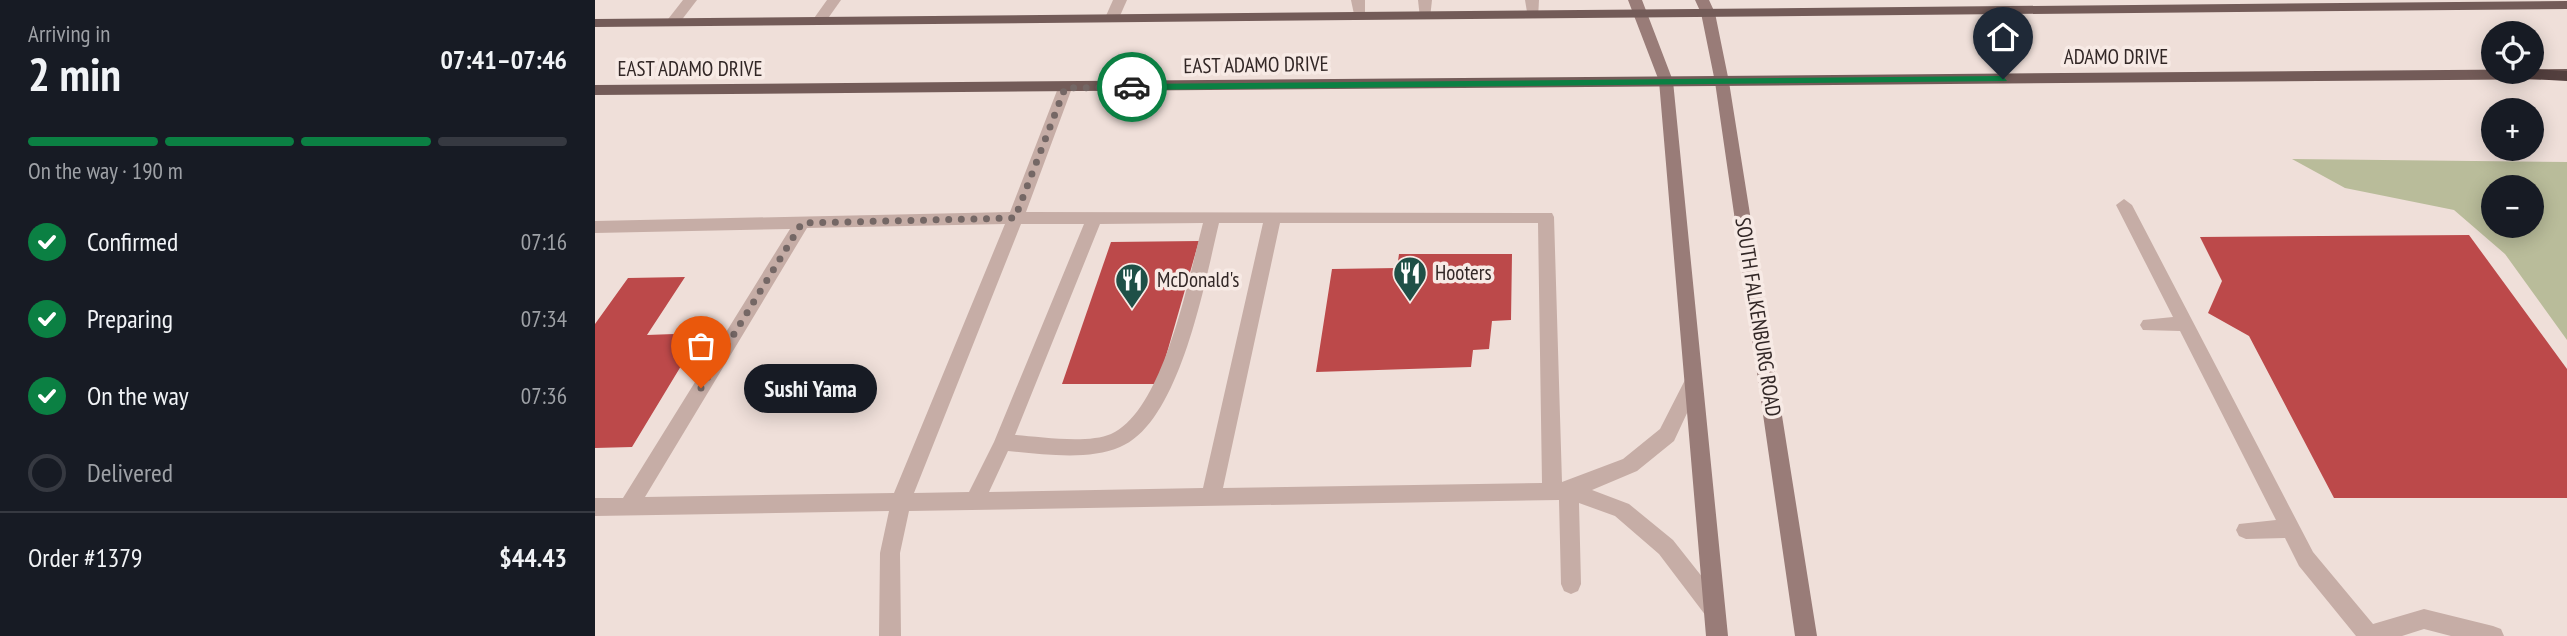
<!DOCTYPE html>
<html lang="en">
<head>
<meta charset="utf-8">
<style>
	body { margin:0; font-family:"PT Sans Narrow",sans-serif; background:#242831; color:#f1f3f6; height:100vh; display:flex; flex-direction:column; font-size:26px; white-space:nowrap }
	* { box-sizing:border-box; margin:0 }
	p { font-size:23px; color:#9ea1a6 }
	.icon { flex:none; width:38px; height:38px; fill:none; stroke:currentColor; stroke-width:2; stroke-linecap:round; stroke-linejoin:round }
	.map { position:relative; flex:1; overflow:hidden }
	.drawer { display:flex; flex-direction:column; background:#171b24; width:595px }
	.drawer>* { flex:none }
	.buttons { position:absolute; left:1886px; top:21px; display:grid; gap:14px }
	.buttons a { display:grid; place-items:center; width:63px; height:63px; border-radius:50%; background:#171b24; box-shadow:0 4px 18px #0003; font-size:35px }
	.pin { position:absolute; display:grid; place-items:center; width:60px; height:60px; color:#fff; margin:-72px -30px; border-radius:50% 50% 50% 0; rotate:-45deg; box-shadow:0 0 7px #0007 }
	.pin .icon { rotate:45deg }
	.courier { position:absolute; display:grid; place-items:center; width:70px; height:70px; margin:-35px; border:5px solid #0b8043; border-radius:50%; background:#fff; color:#222; box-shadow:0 2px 9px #0007 }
	.bubble { position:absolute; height:49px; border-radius:24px; background:#171b24; box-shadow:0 4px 18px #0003; font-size:23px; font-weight:600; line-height:49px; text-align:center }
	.summary em { font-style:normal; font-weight:600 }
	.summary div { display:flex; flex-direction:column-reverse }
	.summary { display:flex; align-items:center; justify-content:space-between; height:119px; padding:0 28px }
	h1 { font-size:46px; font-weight:600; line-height:52px }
	.bar { display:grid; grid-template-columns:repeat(4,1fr); gap:10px 7px; align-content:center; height:84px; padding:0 28px }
	.bar i { height:9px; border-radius:5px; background:#363941 }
	.bar .active { background:#0b8043 }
	.bar p { grid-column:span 4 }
	.line { display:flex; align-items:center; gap:18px; padding:0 28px; border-top:2px solid #363941 }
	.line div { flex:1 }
	ol { padding:0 28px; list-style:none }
	li { display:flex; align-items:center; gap:21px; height:77px }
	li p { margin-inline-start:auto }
	li .icon { padding:7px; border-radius:50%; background:#0b8043; color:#fff; stroke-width:4 }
	li:last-child { color:#9ea1a6 }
	li i { width:38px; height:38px; border:4px solid #363941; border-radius:50% }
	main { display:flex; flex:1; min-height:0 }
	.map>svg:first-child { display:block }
	.green { fill:#b9bc9a; fill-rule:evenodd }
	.building { fill:#bc494a }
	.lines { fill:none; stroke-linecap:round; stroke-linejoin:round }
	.lane { fill:#c6ada6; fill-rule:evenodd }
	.secondary { fill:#997c78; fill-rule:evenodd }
	.primary { fill:#735b58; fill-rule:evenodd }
	.highway { fill:#533f3e; fill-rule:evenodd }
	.route { fill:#0b8043 }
	.done { stroke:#746765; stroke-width:7; stroke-dasharray:0 12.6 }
	.labels { text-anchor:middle; stroke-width:7; stroke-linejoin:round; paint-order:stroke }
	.street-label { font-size:21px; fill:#322726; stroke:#f7eae5 }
	.poi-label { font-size:21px; fill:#322726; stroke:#f7eae5; text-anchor:start }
</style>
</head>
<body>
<main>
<section class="drawer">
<div class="summary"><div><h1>2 min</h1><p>Arriving in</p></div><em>07:41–07:46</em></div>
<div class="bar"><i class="active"></i><i class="active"></i><i class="active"></i><i></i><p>On the way · 190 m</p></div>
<ol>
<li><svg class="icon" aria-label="check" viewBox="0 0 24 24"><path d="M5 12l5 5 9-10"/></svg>Confirmed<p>07:16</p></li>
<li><svg class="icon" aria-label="check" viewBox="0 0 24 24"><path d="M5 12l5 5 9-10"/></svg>Preparing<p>07:34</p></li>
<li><svg class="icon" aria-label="check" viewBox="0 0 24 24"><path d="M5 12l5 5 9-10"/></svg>On the way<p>07:36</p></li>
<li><i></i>Delivered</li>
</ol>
<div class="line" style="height:91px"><div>Order #1379</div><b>$44.43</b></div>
</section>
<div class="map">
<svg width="1972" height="636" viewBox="0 0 1972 636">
	<rect width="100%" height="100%" fill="#efdfd9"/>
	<path class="green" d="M1697,159L1972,162V340L1910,254L1859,210L1750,188ZM1899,187H1937V226H1899Z"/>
	<g class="building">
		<polygon points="1874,235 1972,369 1972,498 1739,498 1654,336 1613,313 1627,281 1605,237"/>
		<polygon points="604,241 563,384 467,384 516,242"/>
		<polygon points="804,254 917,254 916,320 897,321 894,349 878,350 876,367 721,372 737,269 802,268"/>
		<polygon points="90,277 52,335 106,333 37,447 0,448 0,324 33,278"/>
	</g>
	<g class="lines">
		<g class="lane">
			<polygon points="88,0 102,0 82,26 72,26 70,23"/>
			<polygon points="232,0 246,0 229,24 219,24 217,21"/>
			<polygon points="518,0 532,0 524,18 517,22 510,18"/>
			<polygon points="756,0 770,0 770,19 760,19"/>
			<polygon points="823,0 837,0 835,18 825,18"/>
			<polygon points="930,0 944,0 943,18 933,18"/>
			<path d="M470,83L477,88L431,212L957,213L959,217L967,482L1028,459L1065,429L1092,376H1104L1107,381L1079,441L1042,471L997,490L1034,504L1078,540L1127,602L1130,609L1127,616L1119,619L1111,616L1064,554L1020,516L984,503L986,584L983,591L976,594L969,591L966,584L964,500L314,511L305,553L306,636H284L285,553L294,511L0,516V498H28L195,229L0,233V221L415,212L463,88ZM608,223C594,276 569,411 516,434C493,444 445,437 420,435L505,224ZM624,223H668L608,488L394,492L413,451C447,454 493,461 525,447C585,423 610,281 624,223ZM685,223H943L947,483L628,488ZM410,224L299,493L50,497L212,228ZM426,224H489L399,442L374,492L319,493Z"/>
			<polygon points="1529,199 1537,205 1718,552 1778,624 1829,609 1898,626 1906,629 1909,636 1856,636 1829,629 1807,636 1761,636 1704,566 1690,538 1651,539 1644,536 1641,530 1644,524 1681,520 1585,331 1548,330 1545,325 1548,320 1578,317 1521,205"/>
		</g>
		<g class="secondary">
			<polygon points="1033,0 1047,0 1078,81 1133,636 1111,636 1064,81"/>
			<polygon points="1100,0 1114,0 1120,13 1134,82 1222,636 1200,636 1120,82 1106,13"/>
		</g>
		<g class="primary">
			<polygon points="1972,1 1972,9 0,27 0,19"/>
			<polygon points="1972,69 1972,79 0,95 0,85"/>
		</g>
		<polygon class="highway" points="1937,69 1972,71 1972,81 1933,79 1924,74 1937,72"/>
	</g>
	<polygon class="route" points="1408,76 1412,81 537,90 532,87 537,84"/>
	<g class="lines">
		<polyline class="done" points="106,388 207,223 420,218 470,88 537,87"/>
	</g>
	<defs>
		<g id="restaurant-pin" transform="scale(1.75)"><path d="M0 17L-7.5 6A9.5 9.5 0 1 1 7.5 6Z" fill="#1f5047" stroke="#f7eae5"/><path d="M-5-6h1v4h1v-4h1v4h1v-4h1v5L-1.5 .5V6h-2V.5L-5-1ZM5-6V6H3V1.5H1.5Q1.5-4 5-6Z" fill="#fff"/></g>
	</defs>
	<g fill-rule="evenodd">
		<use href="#restaurant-pin" x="815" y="273"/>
		<use href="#restaurant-pin" x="537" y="280"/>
	</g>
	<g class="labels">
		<g class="street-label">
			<text x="1521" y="64">ADAMO DRIVE</text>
			<text transform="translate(661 65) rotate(-1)" y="7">EAST ADAMO DRIVE</text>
			<text x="95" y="76">EAST ADAMO DRIVE</text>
			<text transform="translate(1163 317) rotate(81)" y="7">SOUTH FALKENBURG ROAD</text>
		</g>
		<g class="poi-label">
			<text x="840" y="280">Hooters</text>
			<text x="562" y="287">McDonald's</text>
		</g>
	</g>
</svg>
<div class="buttons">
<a><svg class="icon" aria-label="locate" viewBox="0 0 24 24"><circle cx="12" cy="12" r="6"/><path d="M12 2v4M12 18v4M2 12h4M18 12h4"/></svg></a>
<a>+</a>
<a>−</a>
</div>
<div class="pin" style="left:106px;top:388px;background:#ea580c"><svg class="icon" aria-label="bag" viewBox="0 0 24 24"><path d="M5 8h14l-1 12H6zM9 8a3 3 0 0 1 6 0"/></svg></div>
<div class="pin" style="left:1408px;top:79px;background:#1f2937"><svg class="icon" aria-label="home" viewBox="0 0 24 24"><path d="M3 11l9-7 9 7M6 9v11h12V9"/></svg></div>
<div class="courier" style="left:537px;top:87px"><svg class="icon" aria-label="car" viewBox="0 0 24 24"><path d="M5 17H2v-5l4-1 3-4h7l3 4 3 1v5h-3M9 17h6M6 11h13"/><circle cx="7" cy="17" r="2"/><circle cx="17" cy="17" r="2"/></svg></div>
<div class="bubble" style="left:149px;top:364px;width:133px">Sushi Yama</div>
</div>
</main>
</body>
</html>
